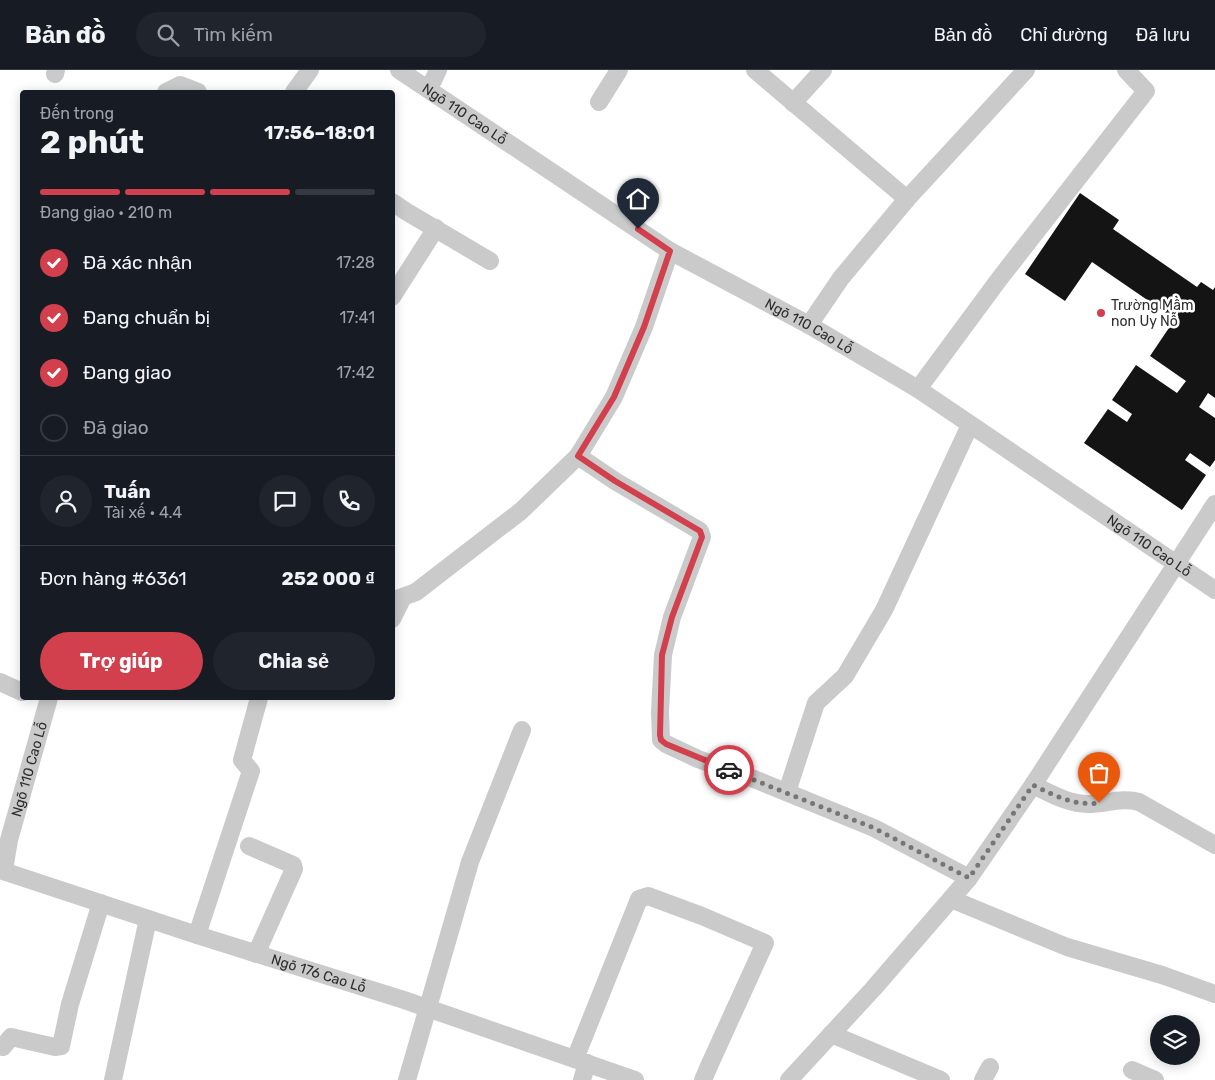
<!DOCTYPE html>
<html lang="vi">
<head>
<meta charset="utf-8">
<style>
	body { margin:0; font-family:Rubik,sans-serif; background:#20242c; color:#f1f3f6; height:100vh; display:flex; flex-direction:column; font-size:19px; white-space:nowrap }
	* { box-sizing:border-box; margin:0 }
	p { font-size:16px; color:#9ea1a6 }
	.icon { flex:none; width:28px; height:28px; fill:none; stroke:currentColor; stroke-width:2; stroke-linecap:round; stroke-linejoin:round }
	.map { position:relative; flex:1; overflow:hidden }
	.details { position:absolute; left:20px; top:20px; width:375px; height:610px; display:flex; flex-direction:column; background:#171b24; border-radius:5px; box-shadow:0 2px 12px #0003 }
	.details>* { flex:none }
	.controls { position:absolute; left:1150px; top:945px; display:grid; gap:10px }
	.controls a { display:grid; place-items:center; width:50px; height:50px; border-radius:50%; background:#171b24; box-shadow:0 2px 12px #0003; font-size:25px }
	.pin { position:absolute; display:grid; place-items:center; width:42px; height:42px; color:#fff; margin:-51px -21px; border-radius:50% 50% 50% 0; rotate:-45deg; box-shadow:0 0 5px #0007 }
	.pin .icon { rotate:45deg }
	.courier { position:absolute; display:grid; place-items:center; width:50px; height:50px; margin:-25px; border:4px solid #d3404d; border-radius:50%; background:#fff; color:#222; box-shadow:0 1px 6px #0007 }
	.head em { font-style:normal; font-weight:700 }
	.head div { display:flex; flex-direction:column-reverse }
	.head { display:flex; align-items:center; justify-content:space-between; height:85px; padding:0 20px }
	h1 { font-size:32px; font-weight:700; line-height:38px }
	.bar { display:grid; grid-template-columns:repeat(4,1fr); gap:8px 5px; align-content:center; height:60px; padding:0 20px }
	.bar i { height:6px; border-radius:4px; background:#363941 }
	.bar .current { background:#d3404d }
	.bar p { grid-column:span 4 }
	.line { display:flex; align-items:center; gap:12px; padding:0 20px; border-top:1px solid #363941 }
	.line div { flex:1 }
	.round { display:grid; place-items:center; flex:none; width:52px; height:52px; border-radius:26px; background:#20242c }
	ol { padding:0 20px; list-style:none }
	li { display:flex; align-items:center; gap:15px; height:55px }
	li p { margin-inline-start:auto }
	li .icon { padding:5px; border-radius:50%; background:#d3404d; color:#fff; stroke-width:4 }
	li:last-child { color:#9ea1a6 }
	li i { width:28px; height:28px; border:2px solid #363941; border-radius:50% }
	.action { display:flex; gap:10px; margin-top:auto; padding:10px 20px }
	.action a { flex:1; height:58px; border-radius:30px; background:#d3404d; color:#fff; font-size:20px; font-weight:700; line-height:58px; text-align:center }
	.action a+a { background:#20242c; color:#f1f3f6 }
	header { display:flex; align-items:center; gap:30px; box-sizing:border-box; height:70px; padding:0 25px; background:#171b24; border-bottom:1px solid #363941 }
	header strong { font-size:24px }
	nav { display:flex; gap:28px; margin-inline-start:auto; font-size:18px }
	.search { width:350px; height:45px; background:#20242c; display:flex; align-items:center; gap:12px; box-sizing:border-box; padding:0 18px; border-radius:28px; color:#9ea1a6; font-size:19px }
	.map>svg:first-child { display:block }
	.building { fill:#141414 }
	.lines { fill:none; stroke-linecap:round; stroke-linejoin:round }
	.street { stroke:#cacaca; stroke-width:18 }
	.done { stroke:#767676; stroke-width:5; stroke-dasharray:0 9 }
	.route { stroke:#d3404d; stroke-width:6 }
	.poi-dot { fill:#d3404d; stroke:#fff; stroke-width:2 }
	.labels { text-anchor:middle; stroke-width:5; stroke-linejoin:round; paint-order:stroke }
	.street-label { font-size:14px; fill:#2d2d2d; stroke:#fff }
	.poi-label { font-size:14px; fill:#2d2d2d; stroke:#fff; text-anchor:start }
</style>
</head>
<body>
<header>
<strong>Bản đồ</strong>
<div class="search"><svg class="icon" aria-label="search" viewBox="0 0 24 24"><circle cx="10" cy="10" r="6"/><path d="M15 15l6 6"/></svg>Tìm kiếm</div>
<nav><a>Bản đồ</a><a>Chỉ đường</a><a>Đã lưu</a></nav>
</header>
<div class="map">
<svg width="1215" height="1010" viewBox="0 0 1215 1010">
	<rect width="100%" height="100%" fill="#fff"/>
	<polygon class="building" points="1080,123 1119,150 1113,159 1197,217 1201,212 1213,220 1215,217 1215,328 1208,323 1199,337 1215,348 1215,390 1210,397 1190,383 1185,390 1206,405 1182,440 1084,373 1108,339 1127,352 1132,344 1112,330 1136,295 1177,323 1186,311 1150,286 1175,249 1092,192 1065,231 1025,204"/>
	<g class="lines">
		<g class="street">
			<path id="s1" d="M399,0L670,181L809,255L918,319L1215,520"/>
			<polyline points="755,0 907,129 841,208 809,255"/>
			<polyline points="55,4 56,0"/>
			<polyline points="429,19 438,0"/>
			<polyline points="166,22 180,15 198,22"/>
			<polyline points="294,22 310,0"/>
			<polyline points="599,32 619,0"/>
			<polyline points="793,33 823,0"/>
			<polyline points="907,129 1026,0"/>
			<polyline points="392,132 407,142 490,191"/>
			<polyline points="392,227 436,158"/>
			<polyline points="918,319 1000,208 1146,21 1126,0"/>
			<polyline points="578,386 615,411 700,461 702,467 672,547 663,585 660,642 661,670 666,674 698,689 754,709 874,758 969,808"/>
			<polyline points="392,531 416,522 521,441 578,386 614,327 644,257 670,181"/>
			<polyline points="392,549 403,527"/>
			<polyline points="0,612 22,622"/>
			<path d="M1033,715C1050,723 1068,734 1088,734C1106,734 1122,727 1139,732L1215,775"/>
			<polyline points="787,722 816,633 845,606 884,540 970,355"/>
			<polyline points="249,776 293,795 294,799 256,884"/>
			<path id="s2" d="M0,800L197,865L404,930L635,1010"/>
			<path id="s3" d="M4,800L9,770L49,628"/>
			<polyline points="951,829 1067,877 1162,905 1215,924"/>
			<polyline points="197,865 251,701 242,690 259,628"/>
			<polyline points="831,964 941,1010"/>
			<polyline points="0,976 3,977 11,967 55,977 61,976 70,934 101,833"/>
			<polyline points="575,989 639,829 648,826 702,846 765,873 709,996 703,1010"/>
			<polyline points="1132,1000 1155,1010"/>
			<polyline points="113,1010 148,849"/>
			<polyline points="407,1010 470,792 522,660"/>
			<polyline points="582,1010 587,993"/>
			<polyline points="789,1010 873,919 969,808 1033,715 1215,434"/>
			<polyline points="983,1010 990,997"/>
		</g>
	</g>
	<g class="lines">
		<path class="done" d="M729,700L874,758L969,808L1033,715C1055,726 1074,736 1099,733"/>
		<polyline class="route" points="638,159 670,181 644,257 614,327 578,386 615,411 700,461 702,467 672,547 662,585 660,665 661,670 666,674 729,700"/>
	</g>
	<circle class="poi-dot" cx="1101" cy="243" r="5"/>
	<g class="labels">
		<g class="street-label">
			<text dy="5" stroke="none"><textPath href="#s1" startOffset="79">Ngõ 110 Cao Lỗ</textPath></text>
			<text dy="5" stroke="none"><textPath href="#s1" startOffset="484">Ngõ 110 Cao Lỗ</textPath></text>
			<text dy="5" stroke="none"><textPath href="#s1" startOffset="889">Ngõ 110 Cao Lỗ</textPath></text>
			<text dy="5" stroke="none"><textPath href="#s3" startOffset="104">Ngõ 110 Cao Lỗ</textPath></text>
			<text dy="5" stroke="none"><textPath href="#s2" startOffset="335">Ngõ 176 Cao Lỗ</textPath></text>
		</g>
		<g class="poi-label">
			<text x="1111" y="240">Trường Mầm<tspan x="1111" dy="16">non Uy Nỗ</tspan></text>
		</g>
	</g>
</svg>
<div class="controls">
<a><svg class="icon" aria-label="layers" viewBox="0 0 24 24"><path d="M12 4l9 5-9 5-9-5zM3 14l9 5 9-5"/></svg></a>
</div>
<div class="pin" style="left:1099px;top:733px;background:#ea580c"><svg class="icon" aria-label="bag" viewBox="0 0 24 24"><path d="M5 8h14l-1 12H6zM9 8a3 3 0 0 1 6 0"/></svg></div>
<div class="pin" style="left:638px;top:159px;background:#1f2937"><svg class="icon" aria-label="home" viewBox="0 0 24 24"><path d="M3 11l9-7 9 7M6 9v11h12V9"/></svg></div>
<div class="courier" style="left:729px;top:700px"><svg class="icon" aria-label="car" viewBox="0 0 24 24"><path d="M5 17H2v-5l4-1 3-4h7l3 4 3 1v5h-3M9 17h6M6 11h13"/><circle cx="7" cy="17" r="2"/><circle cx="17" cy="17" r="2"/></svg></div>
<section class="details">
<div class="head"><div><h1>2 phút</h1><p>Đến trong</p></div><em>17:56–18:01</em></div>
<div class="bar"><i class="current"></i><i class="current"></i><i class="current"></i><i></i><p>Đang giao · 210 m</p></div>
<ol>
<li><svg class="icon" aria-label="check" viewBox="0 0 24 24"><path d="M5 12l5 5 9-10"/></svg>Đã xác nhận<p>17:28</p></li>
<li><svg class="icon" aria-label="check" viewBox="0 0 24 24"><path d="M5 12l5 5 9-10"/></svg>Đang chuẩn bị<p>17:41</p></li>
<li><svg class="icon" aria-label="check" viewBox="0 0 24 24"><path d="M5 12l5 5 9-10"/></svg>Đang giao<p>17:42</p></li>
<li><i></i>Đã giao</li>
</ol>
<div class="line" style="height:90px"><a class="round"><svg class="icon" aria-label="person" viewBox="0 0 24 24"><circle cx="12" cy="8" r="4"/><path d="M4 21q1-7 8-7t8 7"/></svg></a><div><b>Tuấn</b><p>Tài xế · 4.4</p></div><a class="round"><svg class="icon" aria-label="chat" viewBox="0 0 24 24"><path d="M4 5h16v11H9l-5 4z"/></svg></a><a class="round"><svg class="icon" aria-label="phone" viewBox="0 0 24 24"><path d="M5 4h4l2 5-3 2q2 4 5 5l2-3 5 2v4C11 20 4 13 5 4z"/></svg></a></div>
<div class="line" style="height:65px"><div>Đơn hàng #6361</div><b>252 000 ₫</b></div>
<div class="action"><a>Trợ giúp</a><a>Chia sẻ</a></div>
</section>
</div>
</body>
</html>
